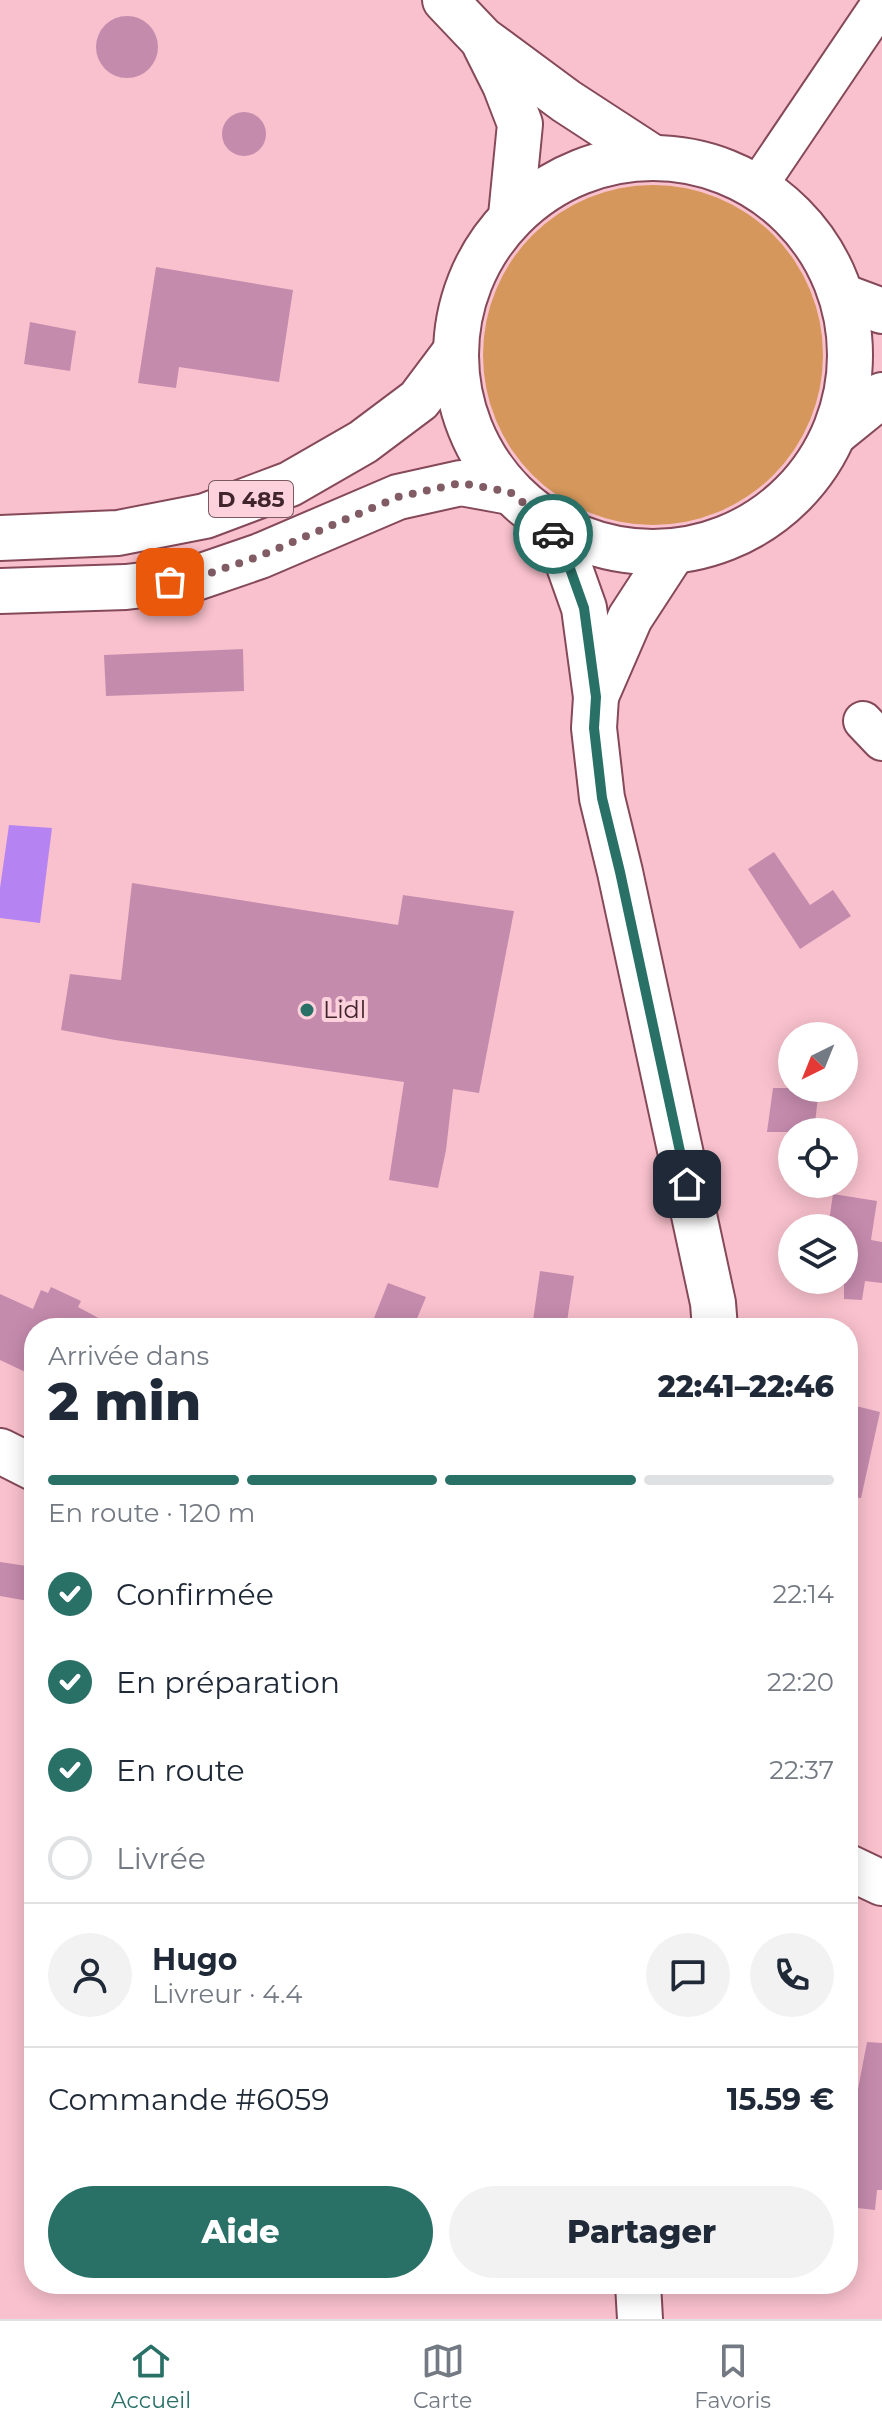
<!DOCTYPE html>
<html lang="fr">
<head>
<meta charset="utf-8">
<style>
	body { margin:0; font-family:Montserrat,sans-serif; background:#f2f2f3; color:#1f2937; height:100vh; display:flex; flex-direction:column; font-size:30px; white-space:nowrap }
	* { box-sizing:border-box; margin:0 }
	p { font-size:26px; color:#747a83 }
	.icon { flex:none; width:44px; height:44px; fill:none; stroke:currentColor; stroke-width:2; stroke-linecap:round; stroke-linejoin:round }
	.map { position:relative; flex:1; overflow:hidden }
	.details { position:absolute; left:24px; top:1318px; width:834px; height:976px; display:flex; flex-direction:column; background:#fff; border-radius:32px; box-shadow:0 4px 20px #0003 }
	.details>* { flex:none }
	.needle { width:52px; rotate:223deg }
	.buttons { position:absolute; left:778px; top:1022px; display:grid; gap:16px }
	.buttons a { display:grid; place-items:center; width:80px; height:80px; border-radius:50%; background:#fff; box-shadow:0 4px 20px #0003; font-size:40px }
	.pin { position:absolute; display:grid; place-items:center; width:68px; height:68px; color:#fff; margin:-34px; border-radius:16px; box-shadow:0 4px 12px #0006 }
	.courier { position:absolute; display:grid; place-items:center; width:80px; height:80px; margin:-40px; border:6px solid #297067; border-radius:50%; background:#fff; color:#222; box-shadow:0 2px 10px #0007 }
	.head em { font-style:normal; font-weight:800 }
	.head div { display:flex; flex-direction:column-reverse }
	.head { display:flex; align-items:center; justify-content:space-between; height:136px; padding:0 24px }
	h1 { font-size:52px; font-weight:800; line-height:60px }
	.bar { display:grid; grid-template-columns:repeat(4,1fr); gap:12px 8px; align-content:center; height:96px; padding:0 24px }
	.bar i { height:10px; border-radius:6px; background:#e0e1e3 }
	.bar .current { background:#297067 }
	.bar p { grid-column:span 4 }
	.line { display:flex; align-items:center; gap:20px; padding:0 24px; border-top:2px solid #e0e1e3 }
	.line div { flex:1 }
	.round { display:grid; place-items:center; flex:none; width:84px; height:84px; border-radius:42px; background:#f2f2f3 }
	ol { padding:0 24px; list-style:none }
	li { display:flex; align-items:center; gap:24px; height:88px }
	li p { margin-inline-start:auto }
	li .icon { padding:8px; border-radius:50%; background:#297067; color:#fff; stroke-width:4 }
	li:last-child { color:#747a83 }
	li i { width:44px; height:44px; border:4px solid #e0e1e3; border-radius:50% }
	.button { display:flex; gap:16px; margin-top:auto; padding:16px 24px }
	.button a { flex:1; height:92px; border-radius:48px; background:#297067; color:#fff; font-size:32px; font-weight:800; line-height:92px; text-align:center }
	.button a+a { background:#f2f2f3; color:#1f2937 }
	.dock { display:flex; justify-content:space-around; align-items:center; height:112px; border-top:2px solid #e0e1e3; background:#fff; font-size:22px; color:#747a83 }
	.dock a { display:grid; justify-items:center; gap:4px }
	.dock .current { color:#297067 }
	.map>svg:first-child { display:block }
	.green { fill:#d5975b }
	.water { fill:#b684f2 }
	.building { fill:#c58bad }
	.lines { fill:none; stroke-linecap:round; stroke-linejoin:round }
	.street-casing { stroke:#854959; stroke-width:42 }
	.secondary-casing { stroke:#854959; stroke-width:48 }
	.primary-casing { stroke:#854959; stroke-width:48 }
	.highway-casing { stroke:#854959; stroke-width:48 }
	.street { stroke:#fff; stroke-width:38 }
	.secondary { stroke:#fff; stroke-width:44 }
	.primary { stroke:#fff; stroke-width:44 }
	.highway { stroke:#fff; stroke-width:44 }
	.done { stroke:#815c64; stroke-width:8; stroke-dasharray:0 14.4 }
	.route { stroke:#297067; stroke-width:10 }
	.poi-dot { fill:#297067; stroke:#fdd2dc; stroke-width:3 }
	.labels { text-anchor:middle; stroke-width:8; stroke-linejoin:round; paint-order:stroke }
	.shield { fill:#fdd2dc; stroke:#795a61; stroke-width:2 }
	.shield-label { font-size:22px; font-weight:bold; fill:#40262c }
	.poi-label { font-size:24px; fill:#40262c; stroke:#fdd2dc; text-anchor:start }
</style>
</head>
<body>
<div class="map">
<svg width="882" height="2319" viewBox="0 0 882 2319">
	<rect width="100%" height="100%" fill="#f9c1cd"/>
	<circle class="green" cx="653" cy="355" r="170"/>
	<polygon class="water" points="9,825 52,828 40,923 0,918 0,888"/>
	<g class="building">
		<circle cx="127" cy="47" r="31"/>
		<circle cx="244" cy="134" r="22"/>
		<polygon points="156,267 293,290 279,382 179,367 176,388 138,383"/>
		<polygon points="30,322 76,331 70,371 24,364"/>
		<polygon points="243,649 244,691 106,696 104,655"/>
		<polygon points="774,852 810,905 833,890 851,916 800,949 748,869"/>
		<polygon points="132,883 398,925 403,895 514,911 479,1093 453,1089 446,1150 438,1188 389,1180 404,1082 115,1040 61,1030 70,974 121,980"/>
		<polygon points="773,1088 819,1088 814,1132 767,1132"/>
		<polygon points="833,1194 877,1201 871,1240 882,1242 882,1283 865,1281 862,1300 844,1299 844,1228 828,1228"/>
		<polygon points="540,1271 574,1276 566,1328 532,1328"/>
		<polygon points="388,1283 426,1297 413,1328 370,1328"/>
		<polygon points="51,1287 81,1301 78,1307 117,1328 34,1328 34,1376 0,1360 0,1294 33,1309 41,1290 48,1293"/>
		<polygon points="848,1404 880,1412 861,1498 848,1497"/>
		<polygon points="0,1562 34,1567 34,1602 0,1596"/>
		<polygon points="867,2042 882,2043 882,2190 877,2190 875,2210 848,2207 848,2141"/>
	</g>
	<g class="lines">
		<g class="street-casing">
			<g id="street">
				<polyline points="757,187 882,2"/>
				<polyline points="863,721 882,741"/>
			</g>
		</g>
		<g class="secondary-casing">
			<g id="secondary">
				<polyline points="445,0 482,39 566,101 652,157"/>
				<polyline points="485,45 505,85 520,124 511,216"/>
				<polyline points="546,521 568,563 584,608 596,697 594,728 602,798 620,872 713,1303 715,1328"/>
				<polyline points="597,694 630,618 673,552"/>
				<polyline points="0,1451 34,1468"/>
				<polyline points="848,1867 882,1883"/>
				<polyline points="638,2284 640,2319"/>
			</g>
		</g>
		<g class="primary-casing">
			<g id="primary">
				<circle cx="653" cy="355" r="197"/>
				<polyline points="0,538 118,533 205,516 290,484 363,442 419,400 455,352"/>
				<polyline points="0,591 126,587 193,579 260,556 398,497 461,483 510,492"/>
			</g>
		</g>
		<g class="highway-casing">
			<g id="highway">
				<polyline points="842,296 882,311"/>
				<polyline points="835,433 882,395"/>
			</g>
		</g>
		<use href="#street" class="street"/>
		<use href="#secondary" class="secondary"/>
		<use href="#primary" class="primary"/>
		<use href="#highway" class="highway"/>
	</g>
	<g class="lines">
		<polyline class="done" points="170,582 193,579 260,556 398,497 461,483 510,492 546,521 553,534"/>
		<polyline class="route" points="553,534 568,563 584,608 596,697 594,728 602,798 620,872 687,1184"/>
	</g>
	<circle class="poi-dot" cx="307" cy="1010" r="8"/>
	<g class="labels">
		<rect class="shield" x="209" y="481" width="84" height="36" rx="6"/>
		<g class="shield-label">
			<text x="251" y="507">D 485</text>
		</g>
		<g class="poi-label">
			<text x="323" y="1018">Lidl</text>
		</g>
	</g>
</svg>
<div class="buttons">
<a><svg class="needle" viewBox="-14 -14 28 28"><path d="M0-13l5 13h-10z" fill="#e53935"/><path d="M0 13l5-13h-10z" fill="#747a83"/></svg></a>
<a><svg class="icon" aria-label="locate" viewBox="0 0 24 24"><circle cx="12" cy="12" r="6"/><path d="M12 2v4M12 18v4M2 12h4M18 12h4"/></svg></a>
<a><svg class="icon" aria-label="layers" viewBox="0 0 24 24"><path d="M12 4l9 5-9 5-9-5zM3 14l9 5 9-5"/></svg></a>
</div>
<div class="pin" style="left:170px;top:582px;background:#ea580c"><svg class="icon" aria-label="bag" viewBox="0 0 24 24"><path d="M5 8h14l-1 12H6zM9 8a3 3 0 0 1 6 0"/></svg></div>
<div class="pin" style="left:687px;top:1184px;background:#1f2937"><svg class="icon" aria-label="home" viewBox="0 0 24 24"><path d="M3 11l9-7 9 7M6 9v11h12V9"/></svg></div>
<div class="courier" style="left:553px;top:534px"><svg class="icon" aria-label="car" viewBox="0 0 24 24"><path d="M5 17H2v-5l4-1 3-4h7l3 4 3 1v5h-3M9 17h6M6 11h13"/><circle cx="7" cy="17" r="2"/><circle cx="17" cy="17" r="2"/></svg></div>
<section class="details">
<div class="head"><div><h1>2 min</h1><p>Arrivée dans</p></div><em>22:41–22:46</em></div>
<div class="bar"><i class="current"></i><i class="current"></i><i class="current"></i><i></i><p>En route · 120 m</p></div>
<ol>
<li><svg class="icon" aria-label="check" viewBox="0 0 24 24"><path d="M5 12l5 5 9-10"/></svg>Confirmée<p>22:14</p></li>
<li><svg class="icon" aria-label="check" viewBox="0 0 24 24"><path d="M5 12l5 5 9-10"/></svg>En préparation<p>22:20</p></li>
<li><svg class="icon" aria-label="check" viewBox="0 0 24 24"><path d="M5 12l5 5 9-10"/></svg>En route<p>22:37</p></li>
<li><i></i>Livrée</li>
</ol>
<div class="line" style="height:144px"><a class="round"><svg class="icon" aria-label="person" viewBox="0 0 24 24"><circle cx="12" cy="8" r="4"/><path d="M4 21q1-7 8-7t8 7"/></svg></a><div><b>Hugo</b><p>Livreur · 4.4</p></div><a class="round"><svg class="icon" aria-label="chat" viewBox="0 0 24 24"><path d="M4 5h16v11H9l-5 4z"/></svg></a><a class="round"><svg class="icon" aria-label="phone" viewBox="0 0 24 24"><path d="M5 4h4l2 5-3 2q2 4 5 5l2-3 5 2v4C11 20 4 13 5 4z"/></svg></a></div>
<div class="line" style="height:104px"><div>Commande #6059</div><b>15.59 €</b></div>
<div class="button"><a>Aide</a><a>Partager</a></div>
</section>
</div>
<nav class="dock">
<a class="current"><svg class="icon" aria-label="home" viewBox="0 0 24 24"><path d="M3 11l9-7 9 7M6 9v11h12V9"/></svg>Accueil</a>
<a><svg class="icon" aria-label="map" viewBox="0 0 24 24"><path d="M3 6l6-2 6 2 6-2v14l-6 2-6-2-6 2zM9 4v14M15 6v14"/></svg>Carte</a>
<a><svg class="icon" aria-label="saved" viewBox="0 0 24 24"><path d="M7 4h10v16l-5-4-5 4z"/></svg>Favoris</a>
</nav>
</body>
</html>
